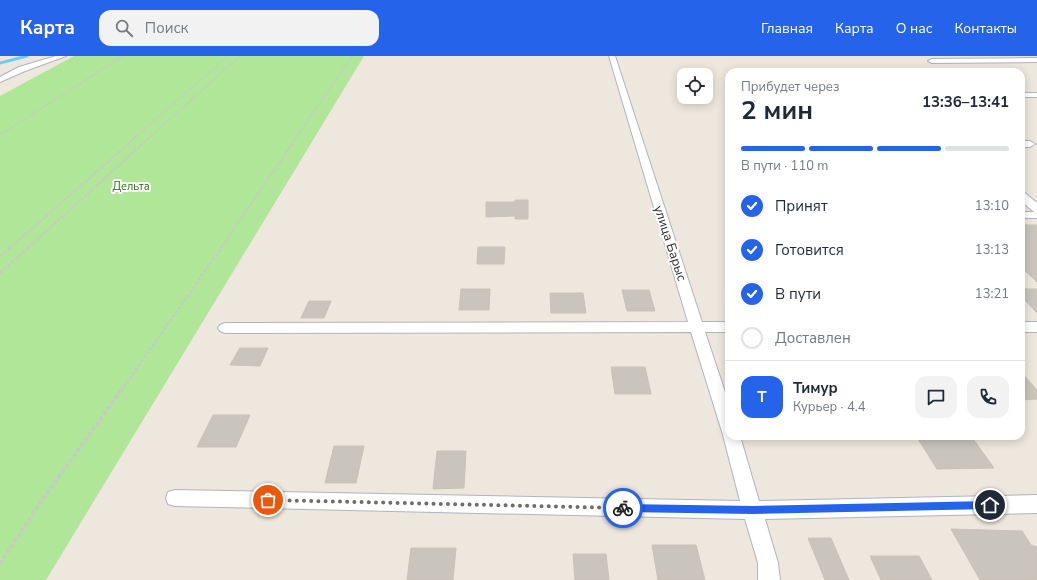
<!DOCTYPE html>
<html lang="ru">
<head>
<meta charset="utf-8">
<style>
	body { margin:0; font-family:"Nunito Sans",sans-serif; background:#f2f2f3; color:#1f2937; height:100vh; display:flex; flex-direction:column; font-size:15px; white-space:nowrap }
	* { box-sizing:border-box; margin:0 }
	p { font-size:13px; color:#747a83 }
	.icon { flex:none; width:22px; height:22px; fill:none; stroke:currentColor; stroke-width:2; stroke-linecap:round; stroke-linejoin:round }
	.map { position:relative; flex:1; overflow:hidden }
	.panel { position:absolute; left:725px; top:12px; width:300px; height:372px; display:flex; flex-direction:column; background:#fff; border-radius:12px; box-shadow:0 2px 10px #0003 }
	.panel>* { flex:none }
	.buttons { position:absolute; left:677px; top:12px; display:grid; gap:8px }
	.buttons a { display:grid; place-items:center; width:36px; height:36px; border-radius:8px; background:#fff; box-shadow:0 2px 10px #0003; font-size:20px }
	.pin { position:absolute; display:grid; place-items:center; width:34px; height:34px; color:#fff; margin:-17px; border:2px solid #fff; border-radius:50%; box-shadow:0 1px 4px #0007 }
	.courier { position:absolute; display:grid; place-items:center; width:40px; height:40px; margin:-20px; border:3px solid #2563eb; border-radius:50%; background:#fff; color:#222; box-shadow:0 1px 5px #0007 }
	.overview em { font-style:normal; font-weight:700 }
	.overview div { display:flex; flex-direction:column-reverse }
	.overview { display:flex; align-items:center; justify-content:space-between; height:68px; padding:0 16px }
	h1 { font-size:26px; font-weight:700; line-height:30px }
	.bar { display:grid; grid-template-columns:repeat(4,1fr); gap:6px 4px; align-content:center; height:48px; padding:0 16px }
	.bar i { height:5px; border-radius:3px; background:#e0e1e3 }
	.bar .current { background:#2563eb }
	.bar p { grid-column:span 4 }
	.line { display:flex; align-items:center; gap:10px; padding:0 16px; border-top:1px solid #e0e1e3 }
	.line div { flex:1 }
	.round { display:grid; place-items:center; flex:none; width:42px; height:42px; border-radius:12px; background:#f2f2f3 }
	ol { padding:0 16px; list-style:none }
	li { display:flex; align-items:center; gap:12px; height:44px }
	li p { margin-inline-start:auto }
	li .icon { padding:4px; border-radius:50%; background:#2563eb; color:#fff; stroke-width:4 }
	li:last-child { color:#747a83 }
	li i { width:22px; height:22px; border:2px solid #e0e1e3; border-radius:50% }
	header { display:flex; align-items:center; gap:24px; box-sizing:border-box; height:56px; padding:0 20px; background:#2563eb; color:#fff }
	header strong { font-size:19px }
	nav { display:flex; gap:22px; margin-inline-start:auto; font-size:14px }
	.search { width:280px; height:36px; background:#f2f2f3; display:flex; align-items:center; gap:10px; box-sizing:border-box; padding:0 14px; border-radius:12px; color:#747a83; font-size:15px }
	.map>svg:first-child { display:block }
	.green { fill:#b0e698 }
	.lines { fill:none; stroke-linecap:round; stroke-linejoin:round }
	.stream { stroke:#6dccf3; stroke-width:3 }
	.building { fill:#c9c4bc; stroke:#c9c3b6 }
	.street-casing { stroke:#b1b3bf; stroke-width:2 }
	.path-far3 { stroke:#c8c8c8; stroke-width:1.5; stroke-dasharray:1.5 1; stroke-linecap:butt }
	.path-far2 { stroke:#c8c8c8; stroke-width:2; stroke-dasharray:2.5 1.5; stroke-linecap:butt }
	.path-far1 { stroke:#c8c8c8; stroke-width:2.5; stroke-dasharray:3 2; stroke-linecap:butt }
	.path { stroke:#c8c8c8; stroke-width:3.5; stroke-dasharray:4 2.5; stroke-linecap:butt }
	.street { fill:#fff; fill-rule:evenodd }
	.route { fill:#2563eb }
	.done { stroke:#6f6d69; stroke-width:4; stroke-dasharray:0 7.2 }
	.labels { text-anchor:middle; stroke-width:4; stroke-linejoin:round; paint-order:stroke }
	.far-park-label { font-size:11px; fill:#276c18; stroke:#fff }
	.street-label { font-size:13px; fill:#2b2b2b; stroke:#fff }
</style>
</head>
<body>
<header>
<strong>Карта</strong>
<div class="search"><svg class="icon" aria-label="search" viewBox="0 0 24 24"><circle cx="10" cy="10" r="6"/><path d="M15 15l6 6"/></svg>Поиск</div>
<nav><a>Главная</a><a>Карта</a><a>О нас</a><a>Контакты</a></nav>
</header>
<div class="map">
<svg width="1037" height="524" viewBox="0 0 1037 524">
	<rect width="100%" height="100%" fill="#eee7dd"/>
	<polygon class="green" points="74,0 364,0 46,524 0,524 0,40"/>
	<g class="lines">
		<polyline class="stream" points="0,7 27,0"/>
	</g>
	<g class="building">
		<polygon points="515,144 528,144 528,163 515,163 515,160 486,161 486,146 515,146"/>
		<polygon points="1021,169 1037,169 1037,226 1021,211"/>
		<polygon points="478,191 505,191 504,208 477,208"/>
		<polygon points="461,233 490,233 489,254 459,254"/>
		<polygon points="1021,233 1037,233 1037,257 1021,240"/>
		<polygon points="622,234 649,234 655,255 627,255"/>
		<polygon points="550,237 583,237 586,257 551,257"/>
		<polygon points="309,245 331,245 324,262 301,262"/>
		<polygon points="240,292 268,292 260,310 230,309"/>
		<polygon points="611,311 645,311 651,338 615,338"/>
		<polygon points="1021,316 1037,334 1037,343 1021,344"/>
		<polygon points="213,359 250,359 236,391 197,391"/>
		<polygon points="916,380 971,380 994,412 937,413"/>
		<polygon points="334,390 364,390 356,427 325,427"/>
		<polygon points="437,395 466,395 464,432 433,433"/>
		<polygon points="951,473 1022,475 1031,489 1037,491 1037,524 980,524"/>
		<polygon points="808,482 831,482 849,524 825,524"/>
		<polygon points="652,489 696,489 705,524 658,524"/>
		<polygon points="411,492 456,492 453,524 407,524"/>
		<polygon points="573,498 606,498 609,524 575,524"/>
		<polygon points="870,500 919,500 932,524 881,524"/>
	</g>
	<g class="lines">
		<g class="street-casing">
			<g id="street">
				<polygon points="56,0 66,0 25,15 0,26 0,21 19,11"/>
				<polygon points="609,0 615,0 702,266 729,266 729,276 705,276 729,348 729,380 740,380 759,445 1037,439 1037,457 765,463 778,507 780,524 758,524 758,507 745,463 175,450 168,448 166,442 168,436 175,434 740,445 723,379 691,276 225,277 220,275 218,272 220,269 225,267 688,266"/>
				<polygon points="1037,2 1037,6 932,7 928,5 932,3"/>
				<rect x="1021" y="37" width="16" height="4"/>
				<polygon points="1021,85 1030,85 1035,88 1030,91 1021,91"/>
				<polygon points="1021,136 1025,137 1037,147 1037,162 1021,162 1021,156 1034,156 1021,145"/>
				<rect x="1021" y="266" width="16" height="10"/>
			</g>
		</g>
		<g class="path-far3">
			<polyline points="0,79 123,0"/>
			<polyline points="133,83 228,0"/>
			<polyline points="148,83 240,0"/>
			<polyline points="295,83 352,0"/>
		</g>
		<g class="path-far2">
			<polyline points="10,192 135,82"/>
			<polyline points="28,192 149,82"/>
			<polyline points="221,192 296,82"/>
		</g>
		<g class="path-far1">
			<polyline points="0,200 11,191"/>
			<polyline points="0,217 29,191"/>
			<polyline points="121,335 222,191"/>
		</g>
		<polyline class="path" points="0,508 38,450 121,334"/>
		<use href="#street" class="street"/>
	</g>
	<polygon class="route" points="990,445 994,449 990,453 753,458 623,456 618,452 623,448 753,450"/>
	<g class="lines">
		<polyline class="done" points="268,444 623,452"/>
	</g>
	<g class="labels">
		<g class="far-park-label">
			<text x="131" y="134">Дельта</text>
		</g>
		<g class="street-label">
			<text transform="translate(671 187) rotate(72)" y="5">улица Барыс</text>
		</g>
	</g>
</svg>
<div class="buttons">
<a><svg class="icon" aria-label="locate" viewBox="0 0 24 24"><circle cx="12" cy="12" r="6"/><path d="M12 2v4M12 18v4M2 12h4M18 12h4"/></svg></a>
</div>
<div class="pin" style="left:268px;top:444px;background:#ea580c"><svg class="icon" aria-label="bag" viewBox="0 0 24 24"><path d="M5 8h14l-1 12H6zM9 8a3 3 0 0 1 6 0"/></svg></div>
<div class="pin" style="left:990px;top:449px;background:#1f2937"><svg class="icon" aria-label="home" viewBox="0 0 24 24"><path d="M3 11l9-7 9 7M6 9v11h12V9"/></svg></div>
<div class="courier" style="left:623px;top:452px"><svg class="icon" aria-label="bike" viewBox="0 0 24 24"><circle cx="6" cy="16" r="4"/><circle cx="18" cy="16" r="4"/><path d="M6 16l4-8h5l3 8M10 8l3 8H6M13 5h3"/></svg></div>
<section class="panel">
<div class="overview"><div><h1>2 мин</h1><p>Прибудет через</p></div><em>13:36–13:41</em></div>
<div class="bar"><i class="current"></i><i class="current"></i><i class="current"></i><i></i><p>В пути · 110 m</p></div>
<ol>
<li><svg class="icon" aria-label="check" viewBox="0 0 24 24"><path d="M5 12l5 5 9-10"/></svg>Принят<p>13:10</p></li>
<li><svg class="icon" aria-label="check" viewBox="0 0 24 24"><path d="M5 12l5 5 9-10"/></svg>Готовится<p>13:13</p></li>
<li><svg class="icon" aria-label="check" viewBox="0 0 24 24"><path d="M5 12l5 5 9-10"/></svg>В пути<p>13:21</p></li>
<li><i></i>Доставлен</li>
</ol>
<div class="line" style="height:72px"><b class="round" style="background:#2563eb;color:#fff">Т</b><div><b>Тимур</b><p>Курьер · 4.4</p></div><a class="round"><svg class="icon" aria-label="chat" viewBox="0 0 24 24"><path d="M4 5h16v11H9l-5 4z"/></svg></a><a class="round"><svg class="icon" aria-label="phone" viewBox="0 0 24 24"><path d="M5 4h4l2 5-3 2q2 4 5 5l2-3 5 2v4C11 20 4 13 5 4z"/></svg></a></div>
</section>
</div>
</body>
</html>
